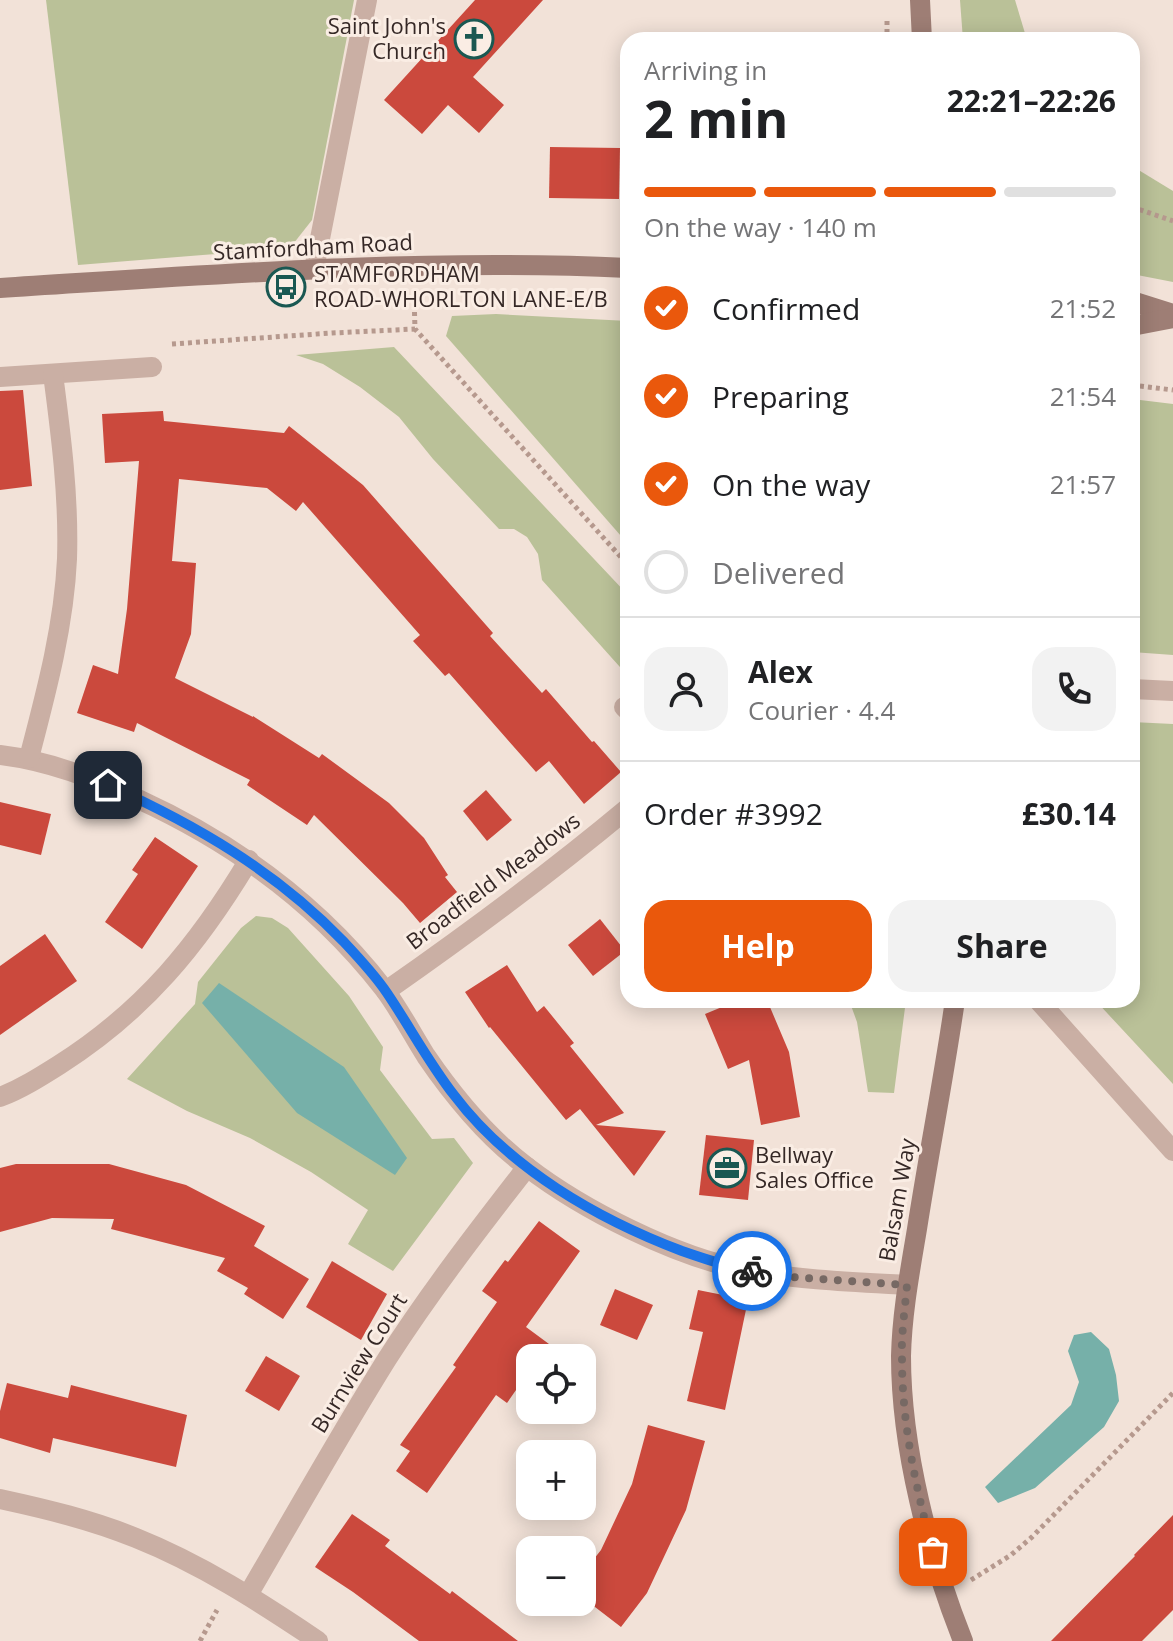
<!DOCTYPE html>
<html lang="en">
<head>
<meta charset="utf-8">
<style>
	body { margin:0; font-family:"Open Sans",sans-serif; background:#f2f2f2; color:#202124; height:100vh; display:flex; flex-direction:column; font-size:30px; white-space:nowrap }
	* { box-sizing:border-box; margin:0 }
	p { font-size:26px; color:#757577 }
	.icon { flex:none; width:44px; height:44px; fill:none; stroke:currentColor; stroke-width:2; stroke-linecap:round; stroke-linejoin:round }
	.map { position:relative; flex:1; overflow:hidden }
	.panel { position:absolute; left:620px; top:32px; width:520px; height:976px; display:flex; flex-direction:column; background:#fff; border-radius:24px; box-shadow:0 4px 20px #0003 }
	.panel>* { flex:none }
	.controls { position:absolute; left:516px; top:1344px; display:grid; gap:16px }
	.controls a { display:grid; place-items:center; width:80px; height:80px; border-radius:16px; background:#fff; box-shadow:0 4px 20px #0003; font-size:40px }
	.pin { position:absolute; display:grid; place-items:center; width:68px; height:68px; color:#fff; margin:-34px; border-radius:16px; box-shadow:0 4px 12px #0006 }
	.courier { position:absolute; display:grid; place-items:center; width:80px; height:80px; margin:-40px; border:6px solid #1a73e8; border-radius:50%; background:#fff; color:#222; box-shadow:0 2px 10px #0007 }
	.summary em { font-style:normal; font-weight:700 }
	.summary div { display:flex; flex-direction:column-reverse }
	.summary { display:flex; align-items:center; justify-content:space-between; height:136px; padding:0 24px }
	h1 { font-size:52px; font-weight:700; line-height:60px }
	.bar { display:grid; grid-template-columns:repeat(4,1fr); gap:12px 8px; align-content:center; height:96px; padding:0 24px }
	.bar i { height:10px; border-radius:6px; background:#e0e0e0 }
	.bar .selected { background:#ea580c }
	.bar p { grid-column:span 4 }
	.line { display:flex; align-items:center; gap:20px; padding:0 24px; border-top:2px solid #e0e0e0 }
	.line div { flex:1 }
	.round { display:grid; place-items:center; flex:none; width:84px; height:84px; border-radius:24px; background:#f2f2f2 }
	ol { padding:0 24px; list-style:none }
	li { display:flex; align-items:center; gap:24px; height:88px }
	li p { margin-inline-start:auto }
	li .icon { padding:8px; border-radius:50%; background:#ea580c; color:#fff; stroke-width:4 }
	li:last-child { color:#757577 }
	li i { width:44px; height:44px; border:4px solid #e0e0e0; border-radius:50% }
	.action { display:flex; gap:16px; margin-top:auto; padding:16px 24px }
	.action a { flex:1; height:92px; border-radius:24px; background:#ea580c; color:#fff; font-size:32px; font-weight:700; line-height:92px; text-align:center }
	.action a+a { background:#f2f2f2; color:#202124 }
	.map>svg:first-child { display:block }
	.green { fill:#bac198 }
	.water { fill:#76b0a9 }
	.building { fill:#cb493d }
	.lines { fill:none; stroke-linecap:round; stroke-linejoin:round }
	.path { stroke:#b6998e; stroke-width:5; stroke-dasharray:4 4; stroke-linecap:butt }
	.street { stroke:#caafa4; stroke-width:20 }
	.secondary { stroke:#9e7e75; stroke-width:20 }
	.done { stroke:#776964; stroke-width:8; stroke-dasharray:0 14.4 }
	.route { stroke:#1a73e8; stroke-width:10 }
	.labels { text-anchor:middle; stroke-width:6; stroke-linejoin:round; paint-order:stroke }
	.poi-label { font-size:22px; fill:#352826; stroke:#faede4; text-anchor:start }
	.street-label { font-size:22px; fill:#352826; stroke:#faede4 }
</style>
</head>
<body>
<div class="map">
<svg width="1173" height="1641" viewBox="0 0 1173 1641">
	<rect width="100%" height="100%" fill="#f2e2d8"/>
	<g class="green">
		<polygon points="46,0 354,0 312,220 290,248 78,265"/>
		<polygon points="960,0 1015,0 1027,40 963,40"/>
		<polygon points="1132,166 1173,191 1173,282 1132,274"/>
		<polygon points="496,314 628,321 628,544 446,336 452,316"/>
		<polygon points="394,347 628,595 628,676 542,580 538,554 527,537 514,529 499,529 433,459 399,417 360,387 323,364 296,355"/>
		<polygon points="1132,399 1173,404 1173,655 1132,652"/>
		<polygon points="1132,722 1173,724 1173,1084 1095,1000 1132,1000"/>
		<polygon points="256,916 272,918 288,928 349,996 383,1047 380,1070 432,1139 454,1138 473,1163 393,1271 348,1244 368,1210 311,1172 250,1138 187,1111 127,1079 195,1004 198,982 241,928"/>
		<polygon points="849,1000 906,1000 894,1093 868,1092 857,1022"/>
	</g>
	<g class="water">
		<polygon points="219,983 344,1067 407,1158 395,1175 297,1113 202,1003"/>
		<polygon points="1091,1332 1109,1349 1116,1375 1119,1401 1104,1427 1035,1488 998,1503 985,1487 1071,1405 1079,1382 1068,1351 1074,1335"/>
	</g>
	<g class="building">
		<polygon points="475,0 543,0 473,77 504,105 479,133 448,105 422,134 384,100"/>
		<polygon points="550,147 620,148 619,199 549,198"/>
		<polygon points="23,390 32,486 0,490 0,391"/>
		<polygon points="163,411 164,421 284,433 289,426 363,485 493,633 490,636 542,693 546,689 592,742 594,741 621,772 584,804 549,761 536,772 449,673 445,676 413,641 420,635 303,502 296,511 267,488 179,479 172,561 196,563 191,634 175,678 253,717 253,716 319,758 322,754 389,803 424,838 448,875 445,877 457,892 420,923 403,903 314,815 307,825 247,785 250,780 137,723 134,732 77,713 93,665 118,674 127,609 139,461 105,463 102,414"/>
		<polygon points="486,790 512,820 487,841 463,811"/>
		<polygon points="0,802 51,814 41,855 0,845"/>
		<polygon points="155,837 198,866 142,949 105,922 138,874 132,870"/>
		<polygon points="600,919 625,951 593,976 568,945"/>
		<polygon points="45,934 77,981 0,1035 0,966"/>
		<polygon points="507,965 537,1012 544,1006 574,1043 570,1046 624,1113 596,1125 666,1131 634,1176 580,1109 566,1120 490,1027 489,1028 465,992"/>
		<polygon points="739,1000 767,1000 789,1052 800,1117 761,1125 749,1060 728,1069 705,1014"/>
		<polygon points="706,1135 754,1140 748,1200 699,1195"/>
		<polygon points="16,1164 109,1164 186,1185 265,1226 254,1246 309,1279 283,1319 244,1294 248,1288 217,1271 225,1258 111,1229 114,1219 52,1218 0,1232 0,1168"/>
		<polygon points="539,1221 580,1251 526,1327 549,1344 538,1358 530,1358 530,1370 507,1403 496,1395 427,1493 396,1471 410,1451 400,1445 456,1367 453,1365 497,1302 482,1291 505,1260 508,1262"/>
		<polygon points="332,1261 387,1294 361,1340 306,1307"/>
		<polygon points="615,1289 653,1305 637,1340 600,1325"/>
		<polygon points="698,1290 748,1300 725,1410 687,1401 703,1332 689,1329"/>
		<polygon points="266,1356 300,1376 279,1411 245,1391"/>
		<polygon points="7,1383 68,1398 71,1385 187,1415 176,1467 53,1438 50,1453 0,1438 0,1411"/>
		<polygon points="648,1425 705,1441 686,1510 647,1593 621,1627 582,1597 582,1574 601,1550 632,1484"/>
		<polygon points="352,1514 390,1540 385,1546 450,1594 452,1591 518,1641 419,1641 353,1592 315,1567"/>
		<polygon points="1173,1515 1173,1610 1142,1641 1051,1641 1135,1556 1134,1555"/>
	</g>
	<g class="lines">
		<g class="path">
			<polyline points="887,21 887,40"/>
			<polyline points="1132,207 1173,221"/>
			<polyline points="414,296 415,329 628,565"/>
			<polyline points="172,344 332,333 415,329"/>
			<polyline points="1132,385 1173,390"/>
			<polyline points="971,1580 1011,1555 1032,1537 1173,1393"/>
			<polyline points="200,1641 217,1610"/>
		</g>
		<g class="street">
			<polyline points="314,269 367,0"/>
			<polyline points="0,377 152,367"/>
			<polyline points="1132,689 1173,691"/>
			<polyline points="624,707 628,711"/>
			<path d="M0,755C49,761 93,778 138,799C234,843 319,905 384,989C400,1010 412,1034 426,1056C454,1097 487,1137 527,1167C583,1210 676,1257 745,1270C799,1280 853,1282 907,1285"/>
			<path d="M29,758C46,693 64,626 67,559C69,497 61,435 53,374"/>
			<path d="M386,991C469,933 550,873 628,808"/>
			<polyline points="1038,1000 1173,1151"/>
			<path d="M0,1097C21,1089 40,1077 59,1065C144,1011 198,945 249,860"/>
			<path d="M0,1499C46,1509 92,1520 136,1538C201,1564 260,1602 318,1641"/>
			<path d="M248,1595C294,1516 339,1436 387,1359C430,1292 478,1230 527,1167"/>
		</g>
		<g class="secondary">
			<polyline points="920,0 922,40"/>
			<path d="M0,288C209,275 418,258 628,268"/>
			<polyline points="1132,301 1173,314"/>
			<polyline points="1132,326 1173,318"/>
			<path d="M955,1000C944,1077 929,1152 917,1229C910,1271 902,1313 901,1356C901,1449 929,1555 963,1641"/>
		</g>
	</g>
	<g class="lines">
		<path class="done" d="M752,1271L790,1277L907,1285C905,1309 901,1334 902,1359C902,1425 916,1488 933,1552"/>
		<path class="route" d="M108,785C196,825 276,871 344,942C359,958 375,975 387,993C410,1027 429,1063 454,1095C509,1168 597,1219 682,1251C705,1259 728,1267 752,1271"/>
	</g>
	<defs>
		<g id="church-ring" transform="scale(2)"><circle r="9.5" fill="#faede4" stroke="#1a5852" stroke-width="1.5"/><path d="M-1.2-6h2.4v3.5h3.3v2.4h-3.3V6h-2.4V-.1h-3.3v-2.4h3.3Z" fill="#1a5852"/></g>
		<g id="bus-ring" transform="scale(2)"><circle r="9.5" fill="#faede4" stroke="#1a5852" stroke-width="1.5"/><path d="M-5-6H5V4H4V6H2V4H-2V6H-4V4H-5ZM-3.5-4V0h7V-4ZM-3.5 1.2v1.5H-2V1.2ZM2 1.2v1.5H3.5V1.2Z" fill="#1a5852"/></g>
		<g id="office-ring" transform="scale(2)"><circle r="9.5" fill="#faede4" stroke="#1a5852" stroke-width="1.5"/><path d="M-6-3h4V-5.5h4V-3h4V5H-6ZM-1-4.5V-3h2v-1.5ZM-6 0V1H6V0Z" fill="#1a5852"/></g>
	</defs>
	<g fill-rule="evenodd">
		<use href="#church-ring" x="474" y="39"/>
		<use href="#bus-ring" x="286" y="287"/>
		<use href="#office-ring" x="727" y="1168"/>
	</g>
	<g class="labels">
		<g class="poi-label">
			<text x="446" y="34" text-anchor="end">Saint John's<tspan x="446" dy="25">Church</tspan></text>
			<text x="314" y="282">STAMFORDHAM<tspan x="314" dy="25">ROAD-WHORLTON LANE-E/B</tspan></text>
			<text x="755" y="1163">Bellway<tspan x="755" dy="25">Sales Office</tspan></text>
		</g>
		<g class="street-label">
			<text transform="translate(313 247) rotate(-3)" y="8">Stamfordham Road</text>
			<text transform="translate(493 881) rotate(-37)" y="8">Broadfield Meadows</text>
			<text transform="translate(897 1200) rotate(-80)" y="8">Balsam Way</text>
			<text transform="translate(359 1363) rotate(-58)" y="8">Burnview Court</text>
		</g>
	</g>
</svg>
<div class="controls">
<a><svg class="icon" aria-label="locate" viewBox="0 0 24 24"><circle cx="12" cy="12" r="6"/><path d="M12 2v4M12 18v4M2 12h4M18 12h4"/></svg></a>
<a>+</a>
<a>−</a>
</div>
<div class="pin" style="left:933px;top:1552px;background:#ea580c"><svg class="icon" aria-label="bag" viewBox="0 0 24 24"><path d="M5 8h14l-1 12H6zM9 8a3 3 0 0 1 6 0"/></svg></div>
<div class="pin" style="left:108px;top:785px;background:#1f2937"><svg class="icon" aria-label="home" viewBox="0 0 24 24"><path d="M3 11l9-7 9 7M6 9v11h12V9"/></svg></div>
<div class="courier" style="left:752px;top:1271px"><svg class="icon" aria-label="bike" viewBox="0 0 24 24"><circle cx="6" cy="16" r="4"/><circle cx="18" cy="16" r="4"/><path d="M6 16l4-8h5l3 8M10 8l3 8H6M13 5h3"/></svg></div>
<section class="panel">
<div class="summary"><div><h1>2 min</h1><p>Arriving in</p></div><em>22:21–22:26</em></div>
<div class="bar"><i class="selected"></i><i class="selected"></i><i class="selected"></i><i></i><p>On the way · 140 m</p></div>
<ol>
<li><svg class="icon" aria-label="check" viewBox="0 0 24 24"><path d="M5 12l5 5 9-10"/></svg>Confirmed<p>21:52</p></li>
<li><svg class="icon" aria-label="check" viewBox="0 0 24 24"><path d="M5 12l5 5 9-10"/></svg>Preparing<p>21:54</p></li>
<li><svg class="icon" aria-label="check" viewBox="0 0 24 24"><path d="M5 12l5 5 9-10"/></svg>On the way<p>21:57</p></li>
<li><i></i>Delivered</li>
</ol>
<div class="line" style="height:144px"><a class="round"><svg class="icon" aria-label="person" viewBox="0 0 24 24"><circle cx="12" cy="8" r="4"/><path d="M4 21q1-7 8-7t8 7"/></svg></a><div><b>Alex</b><p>Courier · 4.4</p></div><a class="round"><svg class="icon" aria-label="phone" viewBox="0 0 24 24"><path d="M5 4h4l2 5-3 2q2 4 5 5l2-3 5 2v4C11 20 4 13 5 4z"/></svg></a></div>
<div class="line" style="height:104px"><div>Order #3992</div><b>£30.14</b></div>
<div class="action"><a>Help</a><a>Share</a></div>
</section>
</div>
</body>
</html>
